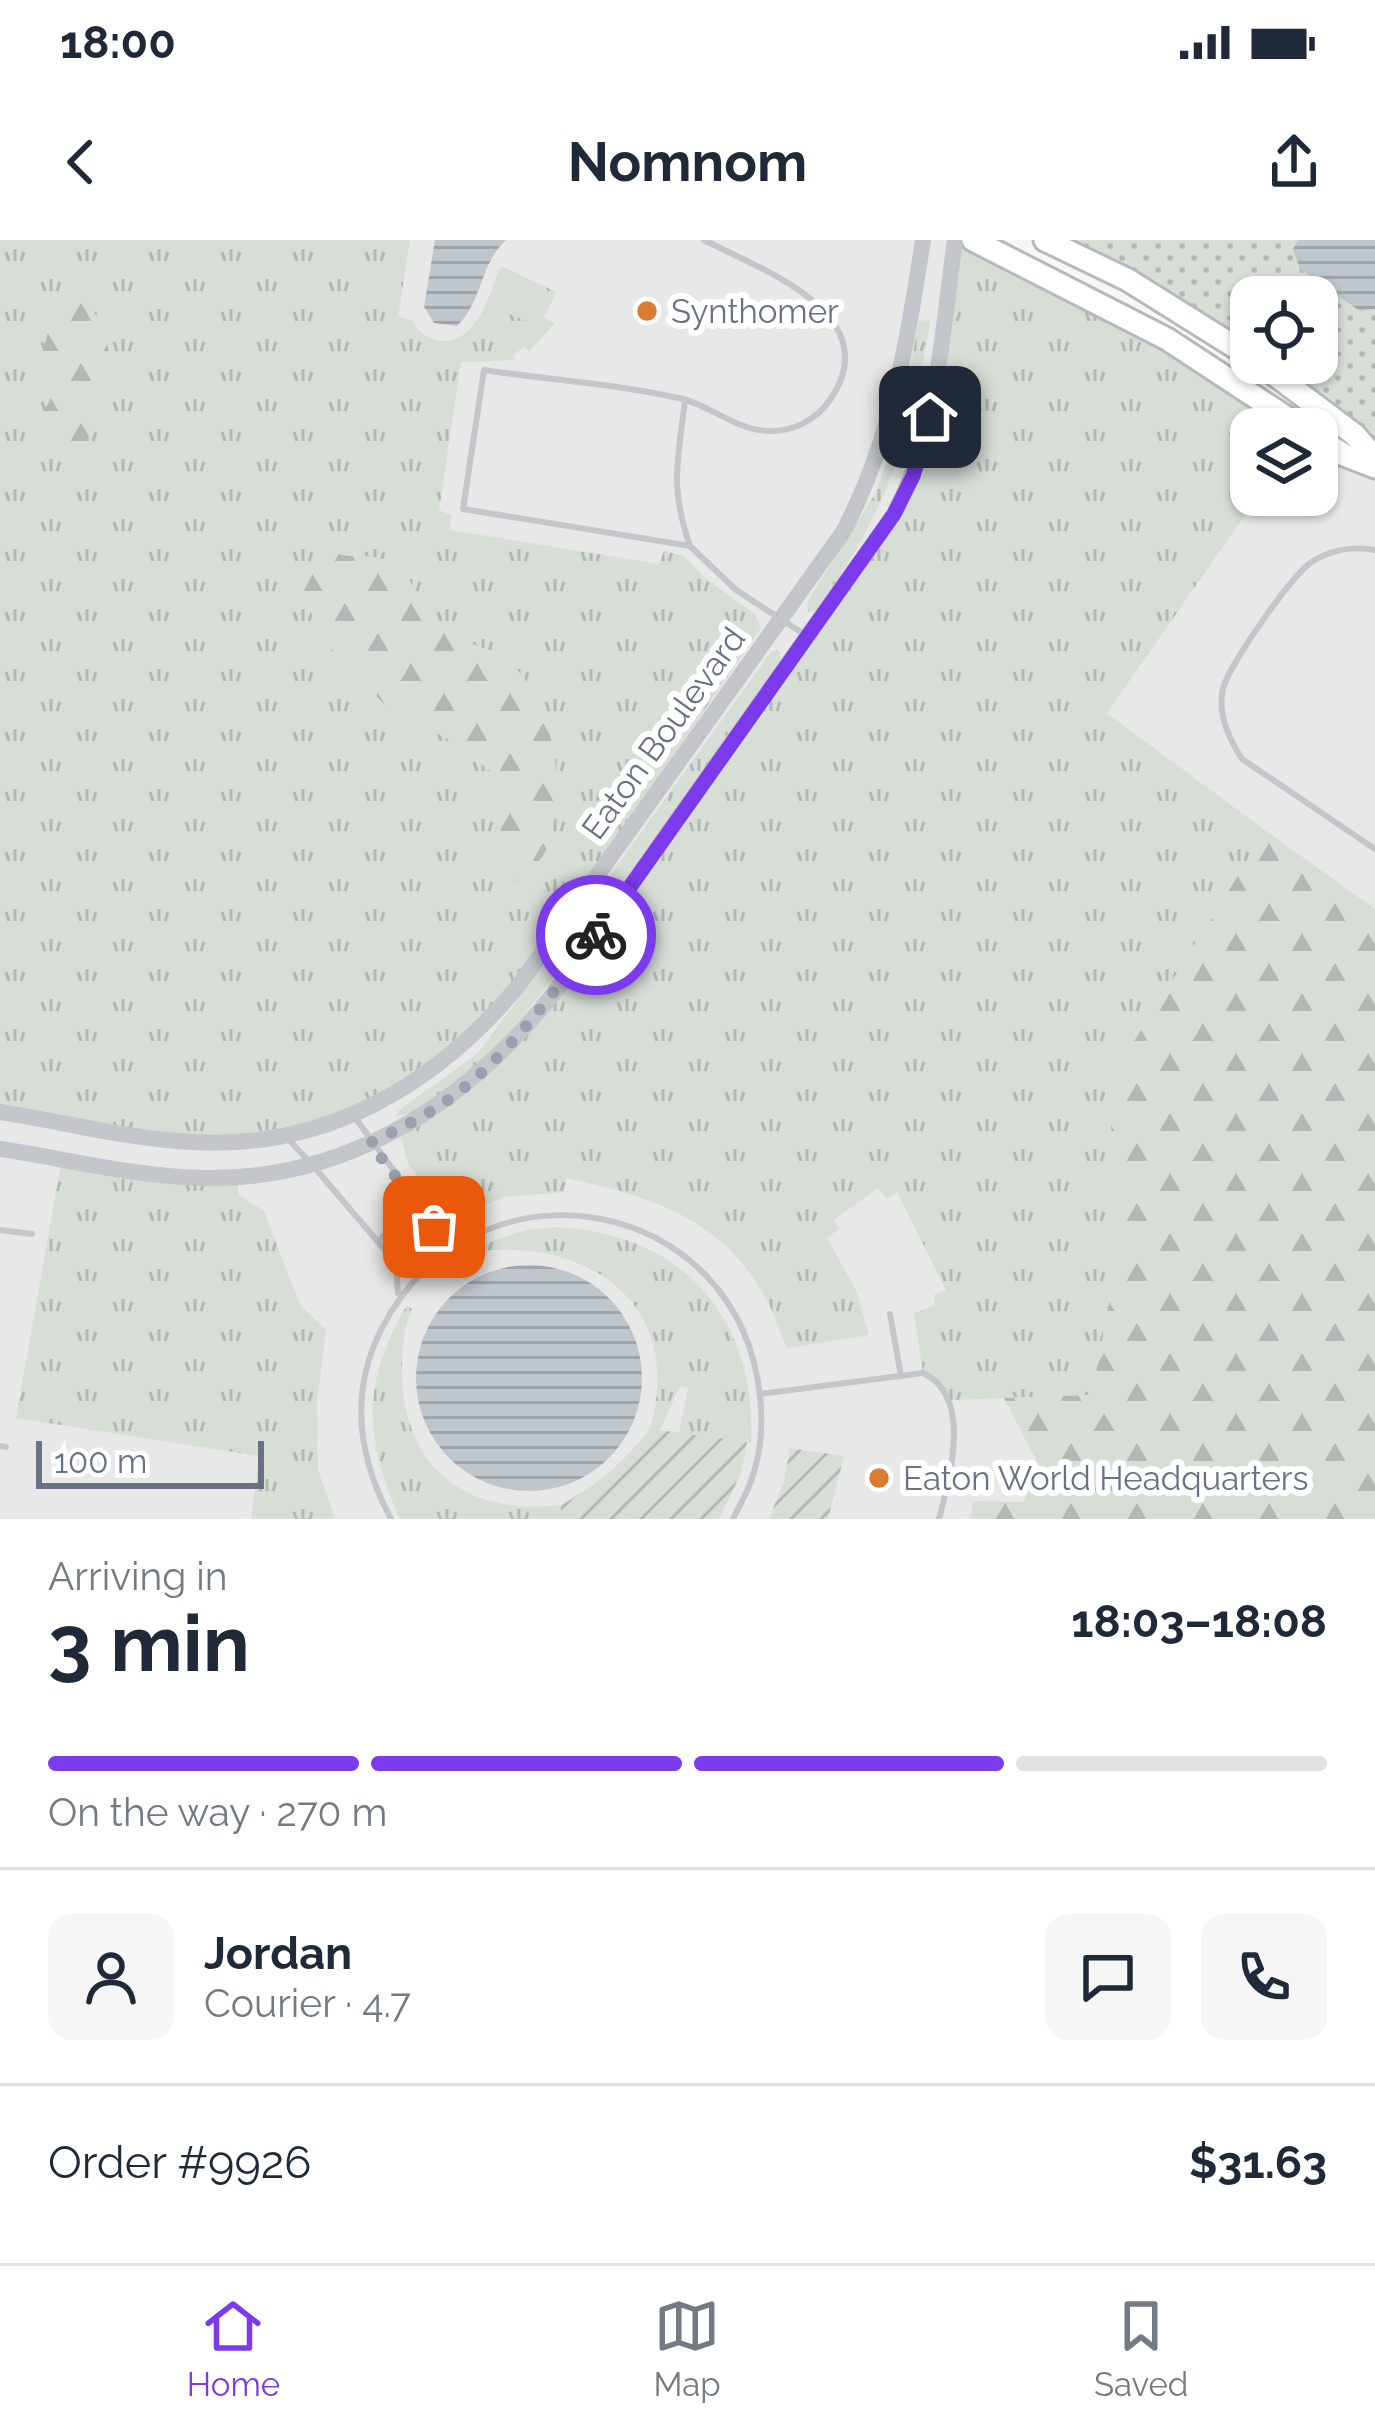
<!DOCTYPE html>
<html lang="en">
<head>
<meta charset="utf-8">
<style>
	body { margin:0; font-family:Raleway,sans-serif; background:#f6f6f7; color:#1f2937; height:100vh; display:flex; flex-direction:column; font-size:45px; white-space:nowrap }
	* { box-sizing:border-box; margin:0 }
	p { font-size:39px; color:#747a83 }
	.icon { flex:none; width:66px; height:66px; fill:none; stroke:currentColor; stroke-width:2; stroke-linecap:round; stroke-linejoin:round }
	.map { position:relative; height:1279px; overflow:hidden }
	.drawer { display:flex; flex-direction:column; background:#fff; flex:1 }
	.drawer>* { flex:none }
	.buttons { position:absolute; left:1230px; top:36px; display:grid; gap:24px }
	.buttons a { display:grid; place-items:center; width:108px; height:108px; border-radius:24px; background:#fff; box-shadow:0 3px 9px #0004; font-size:60px }
	.scale { position:absolute; left:36px; bottom:30px; width:228px; box-sizing:border-box; padding-left:12px; border:6px solid #687284; border-top:0; font-size:33px; line-height:42px; white-space:nowrap; color:#687284; -webkit-text-stroke:9px #fff; paint-order:stroke }
	.pin { position:absolute; display:grid; place-items:center; width:102px; height:102px; color:#fff; margin:-51px; border-radius:24px; box-shadow:0 6px 18px #0006 }
	.courier { position:absolute; display:grid; place-items:center; width:120px; height:120px; margin:-60px; border:9px solid #7c3aed; border-radius:50%; background:#fff; color:#222; box-shadow:0 3px 15px #0007 }
	.summary em { font-style:normal; font-weight:700 }
	.summary div { display:flex; flex-direction:column-reverse }
	.summary { display:flex; align-items:center; justify-content:space-between; height:204px; padding:0 48px }
	h1 { font-size:78px; font-weight:700; line-height:90px }
	.bar { display:grid; grid-template-columns:repeat(4,1fr); gap:18px 12px; align-content:center; height:144px; padding:0 48px }
	.bar i { height:15px; border-radius:9px; background:#e0e1e3 }
	.bar .selected { background:#7c3aed }
	.bar p { grid-column:span 4 }
	.line { display:flex; align-items:center; gap:30px; padding:0 48px; border-top:3px solid #e0e1e3 }
	.line div { flex:1 }
	.round { display:grid; place-items:center; flex:none; width:126px; height:126px; border-radius:24px; background:#f6f6f7 }
	.status { display:flex; justify-content:space-between; align-items:center; height:84px; padding:0 60px; background:#fff; direction:ltr }
	.status svg { height:33px; fill:currentColor }
	header { display:flex; justify-content:space-between; align-items:center; height:156px; padding:0 48px; background:#fff; font-size:54px; font-weight:700 }
	.tab-bar { display:flex; justify-content:space-around; align-items:center; height:168px; border-top:3px solid #e0e1e3; background:#fff; font-size:33px; color:#747a83 }
	.tab-bar a { display:grid; justify-items:center; gap:6px }
	.tab-bar .selected { color:#7c3aed }
	.map>svg:first-child { display:block }
	.built { fill:#e8e8e8 }
	.grass { fill:url(#grass-tufts) }
	.forest { fill:url(#forest-firs) }
	.park { fill:url(#park-dots) }
	.garden { fill:url(#garden-furrows) }
	.pitch { fill:#d7ded6 }
	.water { fill:url(#water-rules) }
	.lines { fill:none; stroke-linecap:round; stroke-linejoin:round }
	.primary-casing { stroke:#b6b9be; stroke-width:27 }
	.service { stroke:#c3c6ca; stroke-width:6 }
	.tertiary { stroke:#c3c6ca; stroke-width:16 }
	.primary { stroke:#fff; stroke-width:21 }
	.done { stroke:#9aa1ac; stroke-width:12; stroke-dasharray:0 21.6 }
	.route { stroke:#7c3aed; stroke-width:15 }
	.poi-dot { fill:#db7b31; stroke:#fff; stroke-width:4.5 }
	.labels { text-anchor:middle; stroke-width:12; stroke-linejoin:round; paint-order:stroke }
	.poi-label { font-size:33px; fill:#687284; stroke:#fff; text-anchor:start }
	.street-label { font-size:33px; fill:#687284; stroke:#fff }
</style>
</head>
<body>
<div class="status"><b>18:00</b><svg viewBox="0 0 49 12"><path d="M0 12V9h3v3zM5 12V6h3v6zM10 12V3h3v9zM15 12V0h3v12zM26 1h20v11H26zM47 4h2v5h-2z"/></svg></div>
<header><svg class="icon" aria-label="back" viewBox="0 0 24 24"><path d="M15 5l-7 7 7 7"/></svg>Nomnom<svg class="icon" aria-label="share" viewBox="0 0 24 24"><path d="M12 15V3M7 8l5-5 5 5M5 13v7h14v-7"/></svg></header>
<div class="map">
<svg width="1375" height="1279" viewBox="0 0 1375 1279">
	<defs>
		<pattern id="grass-tufts" width="24" height="20" patternUnits="userSpaceOnUse" patternTransform="scale(3)"><rect width="24" height="20" fill="#d7ded6"/><path d="M3 7l-1-3M5 7V3M7 7l1-3M15 17l-1-3M17 17v-4M19 17l1-3" fill="none" stroke="#b2b8b3"/></pattern>
		<pattern id="forest-firs" width="22" height="20" patternUnits="userSpaceOnUse" patternTransform="scale(3)"><rect width="22" height="20" fill="#d7ded6"/><path d="M5 1l3.5 6h-7zM16 11l3.5 6h-7z" fill="#b2b8b3"/></pattern>
		<pattern id="park-dots" width="8" height="8" patternUnits="userSpaceOnUse" patternTransform="scale(3)"><rect width="8" height="8" fill="#d7ded6"/><path d="M2 2h.1M6 6h.1" fill="none" stroke="#b2b8b3" stroke-width="1.8" stroke-linecap="round"/></pattern>
		<pattern id="garden-furrows" width="10" height="10" patternUnits="userSpaceOnUse" patternTransform="scale(3)"><rect width="10" height="10" fill="#d7ded6"/><path d="M-1 1l2-2M0 10L10 0M9 11l2-2" fill="none" stroke="#b2b8b3"/></pattern>
		<pattern id="water-rules" width="6" height="5" patternUnits="userSpaceOnUse" patternTransform="scale(3)"><rect width="6" height="5" fill="#bfc6cc"/><path d="M0 2.5h6" fill="none" stroke="#9fa5ab"/></pattern>
	</defs>
	<rect width="100%" height="100%" fill="#f7f7f5"/>
	<polygon class="built" points="0,0 973,0 1251,189 1251,255 1317,255 1317,197 1375,227 1375,1279 0,1279"/>
	<g class="grass">
		<path d="M0,0H410L398,77L413,81C420,94 429,101 444,101C480,99 489,54 501,26L556,52L544,78L555,83L529,112L524,107L513,115L514,120L461,122L439,270L451,275L450,290L659,324L664,311L684,316L704,337L755,374L761,388L493,776L353,875L197,903L0,872Z"/>
		<path d="M955,0H973L1304,189H1251V255H1259L1107,473L1266,591L1106,846L1123,986L1092,1155L951,1160L939,1140L923,1133L914,1073L935,1066L934,1055L946,1050L897,952L887,959L878,948L834,980L839,989L827,998L856,1050L869,1095L787,1108C779,1091 774,1072 764,1055C719,976 648,956 566,938L565,952L504,957L453,979L408,924L399,889L513,803L913,236Z"/>
		<path d="M919,80L930,81C911,202 886,270 817,371L808,372L807,362L875,254L898,193Z"/>
		<polygon points="776,410 780,412 781,421 602,670 590,663 771,412"/>
		<path d="M585,670L596,677C557,735 465,865 396,877L398,871L478,813Z"/>
		<polygon points="62,918 236,936 239,955 264,971 300,1065 326,1090 317,1163 318,1230 335,1279 251,1279 259,1216 16,1178"/>
		<path d="M554,987C681,992 757,1076 751,1203L679,1193L688,1148L680,1146L660,1190L650,1189C685,1067 593,999 479,1011L475,1007L526,990Z"/>
		<path d="M407,1065L412,1069C403,1089 402,1111 402,1133C403,1229 469,1277 561,1265V1279H400C364,1197 361,1145 407,1065Z"/>
	</g>
	<g class="forest">
		<path d="M79,58C116,82 117,149 97,185C92,194 84,202 79,209L51,214L25,201L51,159L44,107L52,77L61,64Z"/>
		<path d="M326,309C352,323 367,309 394,324C412,334 416,361 431,375C439,383 450,392 460,398C475,407 496,409 509,421C555,465 569,550 546,610C541,622 525,634 515,643L501,609L499,538L453,502L387,467L318,395L304,350Z"/>
		<polygon points="1266,591 1375,669 1375,1279 970,1279 973,1261 1024,1262 1036,1220 1004,1158 1092,1155 1123,986 1106,846"/>
	</g>
	<polygon class="park" points="1045,0 1375,0 1375,218 1259,123 1317,123 1317,57 1251,57 1251,117"/>
	<g class="garden">
		<path d="M650,1189L747,1202L741,1233L719,1279H561V1265C599,1244 623,1223 650,1189Z"/>
		<polygon points="790,1208 844,1216 828,1279 769,1279 784,1241"/>
	</g>
	<polygon class="pitch" points="515,38 545,50 531,83 501,71"/>
	<g class="water">
		<path d="M435,0H506C480,23 482,63 457,86L434,83L424,67Z"/>
		<polygon points="1298,0 1375,0 1375,69 1360,71 1300,29 1293,9"/>
		<circle cx="529" cy="1138" r="113"/>
	</g>
	<g class="lines">
		<g class="primary-casing">
			<g id="primary">
				<polyline points="973,0 1167,99 1304,189"/>
				<polyline points="1045,0 1128,40 1251,117"/>
				<polyline points="1259,123 1355,195 1375,218"/>
				<polyline points="1317,197 1344,215 1375,227"/>
			</g>
		</g>
		<g class="service">
			<path d="M704,0C760,29 889,74 830,160C816,180 793,192 768,191C737,190 712,167 683,159C619,144 549,140 484,130L463,269L690,306L736,350L804,394"/>
			<path d="M685,160C678,222 669,245 690,306"/>
			<path d="M1375,310C1352,306 1333,309 1313,321C1293,333 1228,426 1223,449C1217,474 1229,499 1242,519L1375,609"/>
			<polyline points="353,875 450,1007"/>
			<polyline points="287,898 307,919"/>
			<polyline points="315,928 396,1023 398,1053"/>
			<polyline points="0,990 32,994"/>
			<polyline points="378,1001 417,965"/>
			<polyline points="890,1074 901,1136"/>
			<path d="M760,1154L923,1133C973,1156 950,1236 939,1279"/>
			<polyline points="0,1206 6,1207"/>
			<path d="M391,1279C358,1217 349,1152 382,1088C475,907 740,954 760,1157C763,1183 761,1212 752,1238C748,1252 739,1266 733,1279"/>
		</g>
		<g class="tertiary">
			<path d="M0,872C63,882 128,899 192,902C326,910 436,845 519,745L843,292C892,199 907,103 923,0"/>
			<path d="M0,909C60,918 121,933 182,937C335,948 461,870 553,754L894,274C938,189 942,93 955,0"/>
		</g>
		<use href="#primary" class="primary"/>
	</g>
	<g class="lines">
		<path class="done" d="M434,987L370,903C401,888 433,873 460,851C515,807 555,751 596,695"/>
		<polyline class="route" points="596,695 894,274 913,236 930,177"/>
	</g>
	<g class="poi-dot">
		<circle cx="647" cy="71" r="12"/>
		<circle cx="879" cy="1238" r="12"/>
	</g>
	<g class="labels">
		<g class="poi-label">
			<text x="671" y="83">Synthomer</text>
			<text x="903" y="1250">Eaton World Headquarters</text>
		</g>
		<g class="street-label">
			<text transform="translate(663 493) rotate(-54)" y="12">Eaton Boulevard</text>
		</g>
	</g>
</svg>
<div class="buttons">
<a><svg class="icon" aria-label="locate" viewBox="0 0 24 24"><circle cx="12" cy="12" r="6"/><path d="M12 2v4M12 18v4M2 12h4M18 12h4"/></svg></a>
<a><svg class="icon" aria-label="layers" viewBox="0 0 24 24"><path d="M12 4l9 5-9 5-9-5zM3 14l9 5 9-5"/></svg></a>
</div>
<div class="scale">100 m</div>
<div class="pin" style="left:434px;top:987px;background:#ea580c"><svg class="icon" aria-label="bag" viewBox="0 0 24 24"><path d="M5 8h14l-1 12H6zM9 8a3 3 0 0 1 6 0"/></svg></div>
<div class="pin" style="left:930px;top:177px;background:#1f2937"><svg class="icon" aria-label="home" viewBox="0 0 24 24"><path d="M3 11l9-7 9 7M6 9v11h12V9"/></svg></div>
<div class="courier" style="left:596px;top:695px"><svg class="icon" aria-label="bike" viewBox="0 0 24 24"><circle cx="6" cy="16" r="4"/><circle cx="18" cy="16" r="4"/><path d="M6 16l4-8h5l3 8M10 8l3 8H6M13 5h3"/></svg></div>
</div>
<section class="drawer">
<div class="summary"><div><h1>3 min</h1><p>Arriving in</p></div><em>18:03–18:08</em></div>
<div class="bar"><i class="selected"></i><i class="selected"></i><i class="selected"></i><i></i><p>On the way · 270 m</p></div>
<div class="line" style="height:216px"><a class="round"><svg class="icon" aria-label="person" viewBox="0 0 24 24"><circle cx="12" cy="8" r="4"/><path d="M4 21q1-7 8-7t8 7"/></svg></a><div><b>Jordan</b><p>Courier · 4.7</p></div><a class="round"><svg class="icon" aria-label="chat" viewBox="0 0 24 24"><path d="M4 5h16v11H9l-5 4z"/></svg></a><a class="round"><svg class="icon" aria-label="phone" viewBox="0 0 24 24"><path d="M5 4h4l2 5-3 2q2 4 5 5l2-3 5 2v4C11 20 4 13 5 4z"/></svg></a></div>
<div class="line" style="height:156px"><div>Order #9926</div><b>$31.63</b></div>
</section>
<nav class="tab-bar">
<a class="selected"><svg class="icon" aria-label="home" viewBox="0 0 24 24"><path d="M3 11l9-7 9 7M6 9v11h12V9"/></svg>Home</a>
<a><svg class="icon" aria-label="map" viewBox="0 0 24 24"><path d="M3 6l6-2 6 2 6-2v14l-6 2-6-2-6 2zM9 4v14M15 6v14"/></svg>Map</a>
<a><svg class="icon" aria-label="saved" viewBox="0 0 24 24"><path d="M7 4h10v16l-5-4-5 4z"/></svg>Saved</a>
</nav>
</body>
</html>
